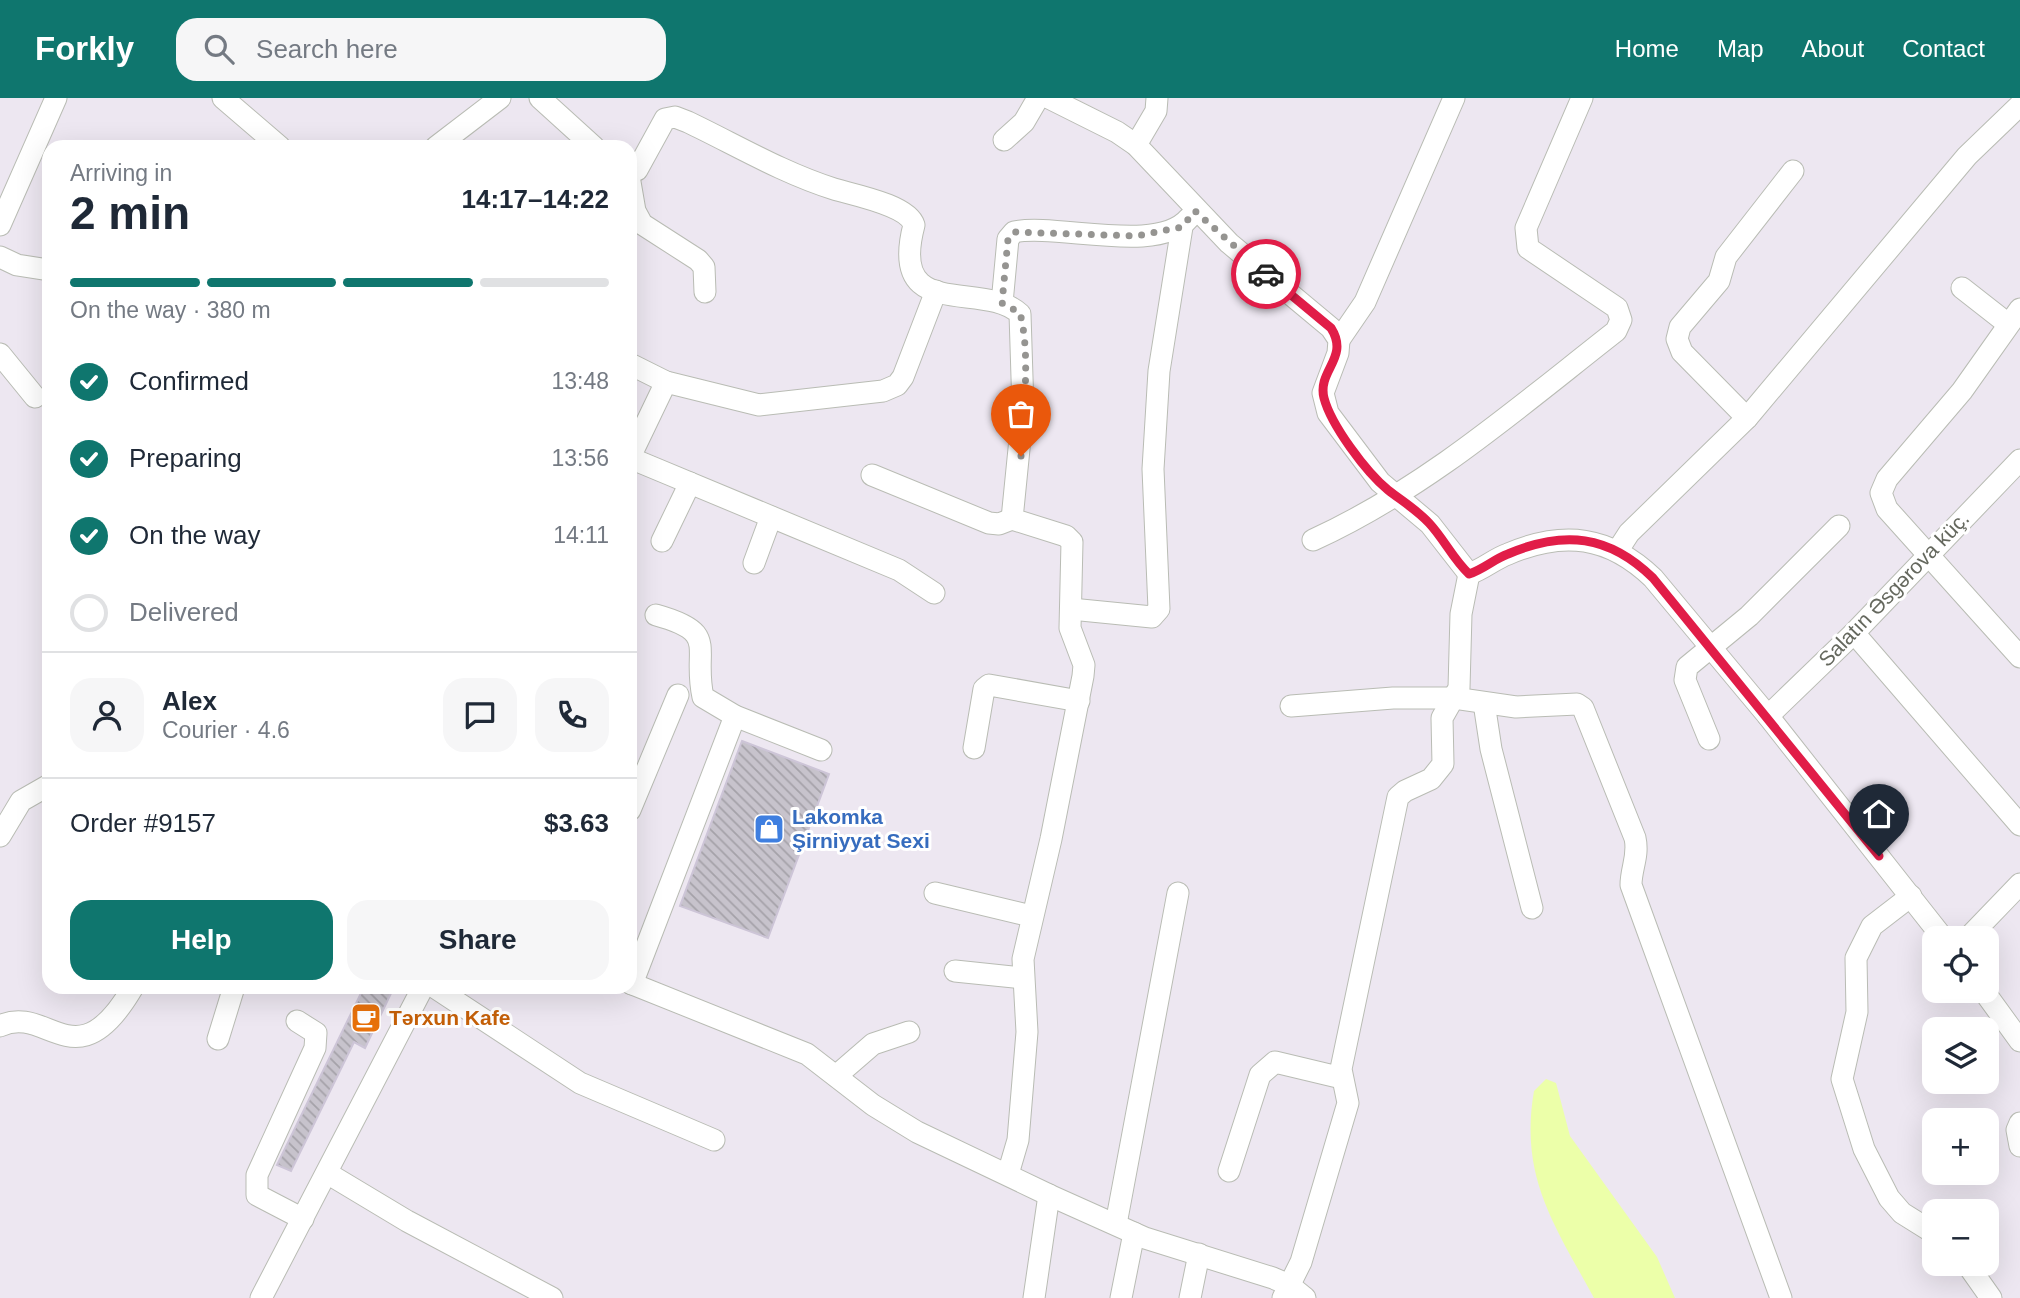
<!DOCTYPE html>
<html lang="en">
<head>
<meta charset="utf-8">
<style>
	body { margin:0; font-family:Helvetica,sans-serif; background:#f6f6f7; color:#1f2937; height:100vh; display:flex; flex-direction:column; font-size:26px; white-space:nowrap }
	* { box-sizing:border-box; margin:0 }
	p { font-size:23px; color:#747a83 }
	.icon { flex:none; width:38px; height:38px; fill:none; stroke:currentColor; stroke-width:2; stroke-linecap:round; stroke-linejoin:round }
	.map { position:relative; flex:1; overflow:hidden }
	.sheet { position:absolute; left:42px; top:42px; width:595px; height:854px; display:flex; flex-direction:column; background:#fff; border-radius:21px; box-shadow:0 7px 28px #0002 }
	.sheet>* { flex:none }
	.controls { position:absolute; left:1922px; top:828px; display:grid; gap:14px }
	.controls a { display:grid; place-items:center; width:77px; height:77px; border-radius:14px; background:#fff; box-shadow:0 7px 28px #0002; font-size:35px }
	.pin { position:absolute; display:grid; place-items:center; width:60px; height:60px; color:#fff; margin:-72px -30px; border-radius:50% 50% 50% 0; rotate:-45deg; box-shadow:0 0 7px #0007 }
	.pin .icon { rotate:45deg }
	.courier { position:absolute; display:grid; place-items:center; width:70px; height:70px; margin:-35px; border:5px solid #e11d48; border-radius:50%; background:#fff; color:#222; box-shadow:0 2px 9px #0007 }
	.head em { font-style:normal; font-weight:800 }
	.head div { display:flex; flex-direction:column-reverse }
	.head { display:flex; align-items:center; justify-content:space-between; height:119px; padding:0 28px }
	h1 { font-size:46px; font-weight:800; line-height:52px }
	.bar { display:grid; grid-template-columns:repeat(4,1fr); gap:10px 7px; align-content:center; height:84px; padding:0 28px }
	.bar i { height:9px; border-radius:5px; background:#e0e1e3 }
	.bar .selected { background:#0f766e }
	.bar p { grid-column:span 4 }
	.line { display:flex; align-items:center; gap:18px; padding:0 28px; border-top:2px solid #e0e1e3 }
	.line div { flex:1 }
	.round { display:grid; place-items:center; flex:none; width:74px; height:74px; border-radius:21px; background:#f6f6f7 }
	ol { padding:0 28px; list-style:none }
	li { display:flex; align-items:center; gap:21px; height:77px }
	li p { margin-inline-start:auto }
	li .icon { padding:7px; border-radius:50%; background:#0f766e; color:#fff; stroke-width:4 }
	li:last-child { color:#747a83 }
	li i { width:38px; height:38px; border:4px solid #e0e1e3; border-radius:50% }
	.primary-button { display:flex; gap:14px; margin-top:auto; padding:14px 28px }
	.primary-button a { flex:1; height:80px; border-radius:21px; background:#0f766e; color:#fff; font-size:28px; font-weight:800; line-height:80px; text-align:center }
	.primary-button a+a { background:#f6f6f7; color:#1f2937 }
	header { display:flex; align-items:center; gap:42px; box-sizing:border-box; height:98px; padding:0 35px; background:#0f766e; color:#fff }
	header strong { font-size:33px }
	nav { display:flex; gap:38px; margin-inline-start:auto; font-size:24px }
	.search { width:490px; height:63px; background:#f6f6f7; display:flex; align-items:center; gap:18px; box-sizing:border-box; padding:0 24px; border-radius:21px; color:#747a83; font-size:26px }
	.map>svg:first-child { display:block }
	.water { fill:#ecffa9 }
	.building { fill:url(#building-back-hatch); stroke:#cdc5d7; stroke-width:2 }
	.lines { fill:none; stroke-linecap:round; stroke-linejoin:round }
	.minor-casing { stroke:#b9bcb4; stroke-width:23 }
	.minor { stroke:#fff; stroke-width:21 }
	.done { stroke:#959491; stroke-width:7; stroke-dasharray:0 12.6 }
	.route { stroke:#e11d48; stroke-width:9 }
	.labels { text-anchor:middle; stroke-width:6; stroke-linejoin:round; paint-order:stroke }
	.street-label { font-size:21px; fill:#65685e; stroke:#fff }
	.shop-label { font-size:21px; font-weight:bold; fill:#366cbe; stroke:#fff; text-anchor:start }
	.food-label { font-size:21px; font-weight:bold; fill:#c56008; stroke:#fff; text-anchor:start }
</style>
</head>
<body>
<header>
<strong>Forkly</strong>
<div class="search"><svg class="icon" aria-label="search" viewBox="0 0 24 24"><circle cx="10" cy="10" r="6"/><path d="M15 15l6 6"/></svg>Search here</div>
<nav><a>Home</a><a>Map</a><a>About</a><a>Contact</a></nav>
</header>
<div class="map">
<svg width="2020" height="1200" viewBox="0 0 2020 1200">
	<defs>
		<pattern id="building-back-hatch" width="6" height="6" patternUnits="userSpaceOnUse" patternTransform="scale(1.75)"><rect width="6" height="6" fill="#c7c3cc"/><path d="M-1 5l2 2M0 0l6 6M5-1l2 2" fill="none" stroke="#a5a2a9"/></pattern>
	</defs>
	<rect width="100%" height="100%" fill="#ede7f1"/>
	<path class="water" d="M1546,981L1556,985L1570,1038L1657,1159L1675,1200H1594C1555,1128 1519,1079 1534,993Z"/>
	<g class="building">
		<polygon points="742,643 829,676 768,840 680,808"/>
		<polygon points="364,889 394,889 365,950 354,944 291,1073 277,1067"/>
	</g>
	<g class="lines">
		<g class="minor-casing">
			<g id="minor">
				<polyline points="223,0 280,49"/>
				<polyline points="540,0 594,49"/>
				<path d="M1049,0L1117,34L1136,47L1229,145L1331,230L1339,242L1338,255L1323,295L1328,315L1380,384L1430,426L1469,476C1484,471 1494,461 1508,456C1564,432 1609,438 1653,480L1768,618L1943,840"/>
				<polyline points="1004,42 1024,24 1038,0"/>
				<polyline points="1136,47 1156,13 1157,0"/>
				<polyline points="436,49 500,0"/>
				<path d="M630,74L637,72L665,21L675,19L688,24C736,47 783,75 834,91C854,97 908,107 914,127C888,226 983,181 1020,216L1023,311L1012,421L1066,438L1072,444L1070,530L1084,567L1083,578L1051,741L1023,861L1027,934L1018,1042L1008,1076"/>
				<polyline points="630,84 635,113 642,126 698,162 704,169 705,194"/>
				<polyline points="0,127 56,0"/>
				<polyline points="0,159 17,167 49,172"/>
				<polyline points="1962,190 2008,226"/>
				<path d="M1002,205L1008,141L1014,134C1057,125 1158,157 1189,120"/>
				<polyline points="2020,211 1962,293 1887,381 1881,395 1887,411 2020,559"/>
				<polyline points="1339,242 1365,204 1454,0"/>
				<polyline points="0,256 35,299"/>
				<polyline points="630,266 666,284 759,307 883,293 897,287 903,279 936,193"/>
				<polyline points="1747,320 1682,254 1677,241 1680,229 1719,183 1726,159 1793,73"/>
				<polyline points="630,359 666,284"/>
				<polyline points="630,360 899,472 934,495"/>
				<polyline points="872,377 989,425 999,426 1012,421"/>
				<path d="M1313,442C1425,391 1520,308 1616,233L1621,222L1617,210L1528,150L1526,130L1582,0"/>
				<polyline points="662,443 690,385"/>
				<polyline points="1618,452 1629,435 1747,320 1967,58 2020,7"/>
				<polyline points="754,465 771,419"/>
				<polyline points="1071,511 1152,519 1159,511 1153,371 1159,273 1182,129"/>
				<path d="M656,517C721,535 692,549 703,599L735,618L821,652"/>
				<polyline points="1854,535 2020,727"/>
				<polyline points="1484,605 1491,651 1532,810"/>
				<path d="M1291,608L1393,600H1454L1516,609L1577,606L1583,610L1635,740C1639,758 1631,770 1631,787L1781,1200"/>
				<polyline points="1768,618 1854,535 2020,362"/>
				<polyline points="1709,641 1685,582 1687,569 1749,518 1839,428"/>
				<polyline points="974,650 984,591 989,587 1079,603"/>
				<polyline points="630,712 678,597"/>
				<polyline points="0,738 21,703 49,687"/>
				<polyline points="935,795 1031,818"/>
				<polyline points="1911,798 1872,828 1856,860 1857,914 1842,981 1864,1051 1889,1100 1902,1115 1934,1135"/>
				<polyline points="1968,840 2020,786"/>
				<polyline points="955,873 1023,880"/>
				<polyline points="630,885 807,956 873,1007 917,1034 1049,1097 1145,1140 1273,1180 1289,1187 1305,1200"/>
				<polyline points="632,886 735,618"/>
				<polyline points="434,889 580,985 714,1042"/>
				<polyline points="1983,892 2020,943"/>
				<polyline points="297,923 316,935 315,950 257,1077 257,1097 303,1121"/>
				<path d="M0,928C48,905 76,987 133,889"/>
				<polyline points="218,941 234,889"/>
				<polyline points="836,978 873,946 909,934"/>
				<polyline points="2020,1025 2017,1032 2020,1048"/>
				<polyline points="1229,1073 1260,977 1275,964 1342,980"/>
				<polyline points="327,1075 407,1123 552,1200"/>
				<polyline points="1116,1126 1178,795"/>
				<polyline points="1967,1166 1991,1200"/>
				<polyline points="261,1200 423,889"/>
				<polyline points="1034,1200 1049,1097"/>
				<polyline points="1121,1200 1134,1135"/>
				<polyline points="1190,1200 1199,1156"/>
				<polyline points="1283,1200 1301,1164 1348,1005 1341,971 1398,699 1405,693 1431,681 1443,666 1442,620 1459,590 1461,516 1469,476"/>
			</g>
		</g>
		<use href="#minor" class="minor"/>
	</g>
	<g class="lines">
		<path class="done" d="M1021,358C1023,315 1031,257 1020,215L1002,205L1008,141L1014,134L1136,138L1182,129L1195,113L1266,176"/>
		<path class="route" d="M1266,176L1331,230C1350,260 1317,272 1324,300C1331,327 1366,374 1388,392C1402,403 1417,412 1429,425C1444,441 1453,461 1469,476C1484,471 1494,461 1508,456C1564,432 1609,437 1653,480L1879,758"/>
	</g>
	<defs>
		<g id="shop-square" transform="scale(1.575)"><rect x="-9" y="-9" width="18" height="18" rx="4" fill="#3f7fe0" stroke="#fff"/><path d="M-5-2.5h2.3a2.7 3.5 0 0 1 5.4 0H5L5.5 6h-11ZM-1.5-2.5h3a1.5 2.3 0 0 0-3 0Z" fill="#fff"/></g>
		<g id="cafe-square" transform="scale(1.575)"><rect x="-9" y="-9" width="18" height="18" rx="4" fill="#e8710a" stroke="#fff"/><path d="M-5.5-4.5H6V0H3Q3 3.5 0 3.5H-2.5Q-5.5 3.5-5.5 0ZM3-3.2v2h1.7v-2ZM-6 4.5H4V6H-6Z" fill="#fff"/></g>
	</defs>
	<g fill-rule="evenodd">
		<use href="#shop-square" x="769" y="731"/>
		<use href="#cafe-square" x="366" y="920"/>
	</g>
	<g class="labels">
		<g class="street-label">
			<text transform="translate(1894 491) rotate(-46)" y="7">Salatın Əsgərova küç.</text>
		</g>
		<g class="shop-label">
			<text x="792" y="726">Lakomka<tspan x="792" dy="24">Şirniyyat Sexi</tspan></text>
		</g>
		<g class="food-label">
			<text x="389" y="927">Tərxun Kafe</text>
		</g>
	</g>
</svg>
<div class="controls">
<a><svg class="icon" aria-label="locate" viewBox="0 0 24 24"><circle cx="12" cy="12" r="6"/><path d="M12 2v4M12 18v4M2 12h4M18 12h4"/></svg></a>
<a><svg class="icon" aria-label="layers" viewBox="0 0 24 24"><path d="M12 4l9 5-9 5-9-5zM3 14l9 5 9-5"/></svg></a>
<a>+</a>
<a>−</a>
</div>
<div class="pin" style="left:1021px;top:358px;background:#ea580c"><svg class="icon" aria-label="bag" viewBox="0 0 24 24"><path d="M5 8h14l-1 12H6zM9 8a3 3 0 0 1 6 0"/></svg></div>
<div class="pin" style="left:1879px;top:758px;background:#1f2937"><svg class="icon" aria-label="home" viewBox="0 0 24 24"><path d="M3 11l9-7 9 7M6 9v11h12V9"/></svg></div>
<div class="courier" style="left:1266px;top:176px"><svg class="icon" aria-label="car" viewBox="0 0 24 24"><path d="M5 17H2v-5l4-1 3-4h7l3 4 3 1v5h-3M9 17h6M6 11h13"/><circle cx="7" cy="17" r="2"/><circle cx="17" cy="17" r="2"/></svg></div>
<section class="sheet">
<div class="head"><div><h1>2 min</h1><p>Arriving in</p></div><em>14:17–14:22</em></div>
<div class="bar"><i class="selected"></i><i class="selected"></i><i class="selected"></i><i></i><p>On the way · 380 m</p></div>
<ol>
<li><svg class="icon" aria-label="check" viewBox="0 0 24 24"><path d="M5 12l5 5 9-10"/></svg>Confirmed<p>13:48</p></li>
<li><svg class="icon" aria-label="check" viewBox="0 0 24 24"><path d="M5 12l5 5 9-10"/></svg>Preparing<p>13:56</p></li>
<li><svg class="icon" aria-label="check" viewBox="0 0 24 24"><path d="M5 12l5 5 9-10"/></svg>On the way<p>14:11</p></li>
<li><i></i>Delivered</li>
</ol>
<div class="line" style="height:126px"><a class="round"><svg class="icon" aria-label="person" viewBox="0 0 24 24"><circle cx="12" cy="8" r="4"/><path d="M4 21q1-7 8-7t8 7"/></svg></a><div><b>Alex</b><p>Courier · 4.6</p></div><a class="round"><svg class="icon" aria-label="chat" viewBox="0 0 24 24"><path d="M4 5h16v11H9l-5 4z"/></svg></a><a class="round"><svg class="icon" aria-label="phone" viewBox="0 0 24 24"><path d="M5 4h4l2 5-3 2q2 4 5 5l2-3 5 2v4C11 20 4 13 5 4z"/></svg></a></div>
<div class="line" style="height:91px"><div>Order #9157</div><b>$3.63</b></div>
<div class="primary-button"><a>Help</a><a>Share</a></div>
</section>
</div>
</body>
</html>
